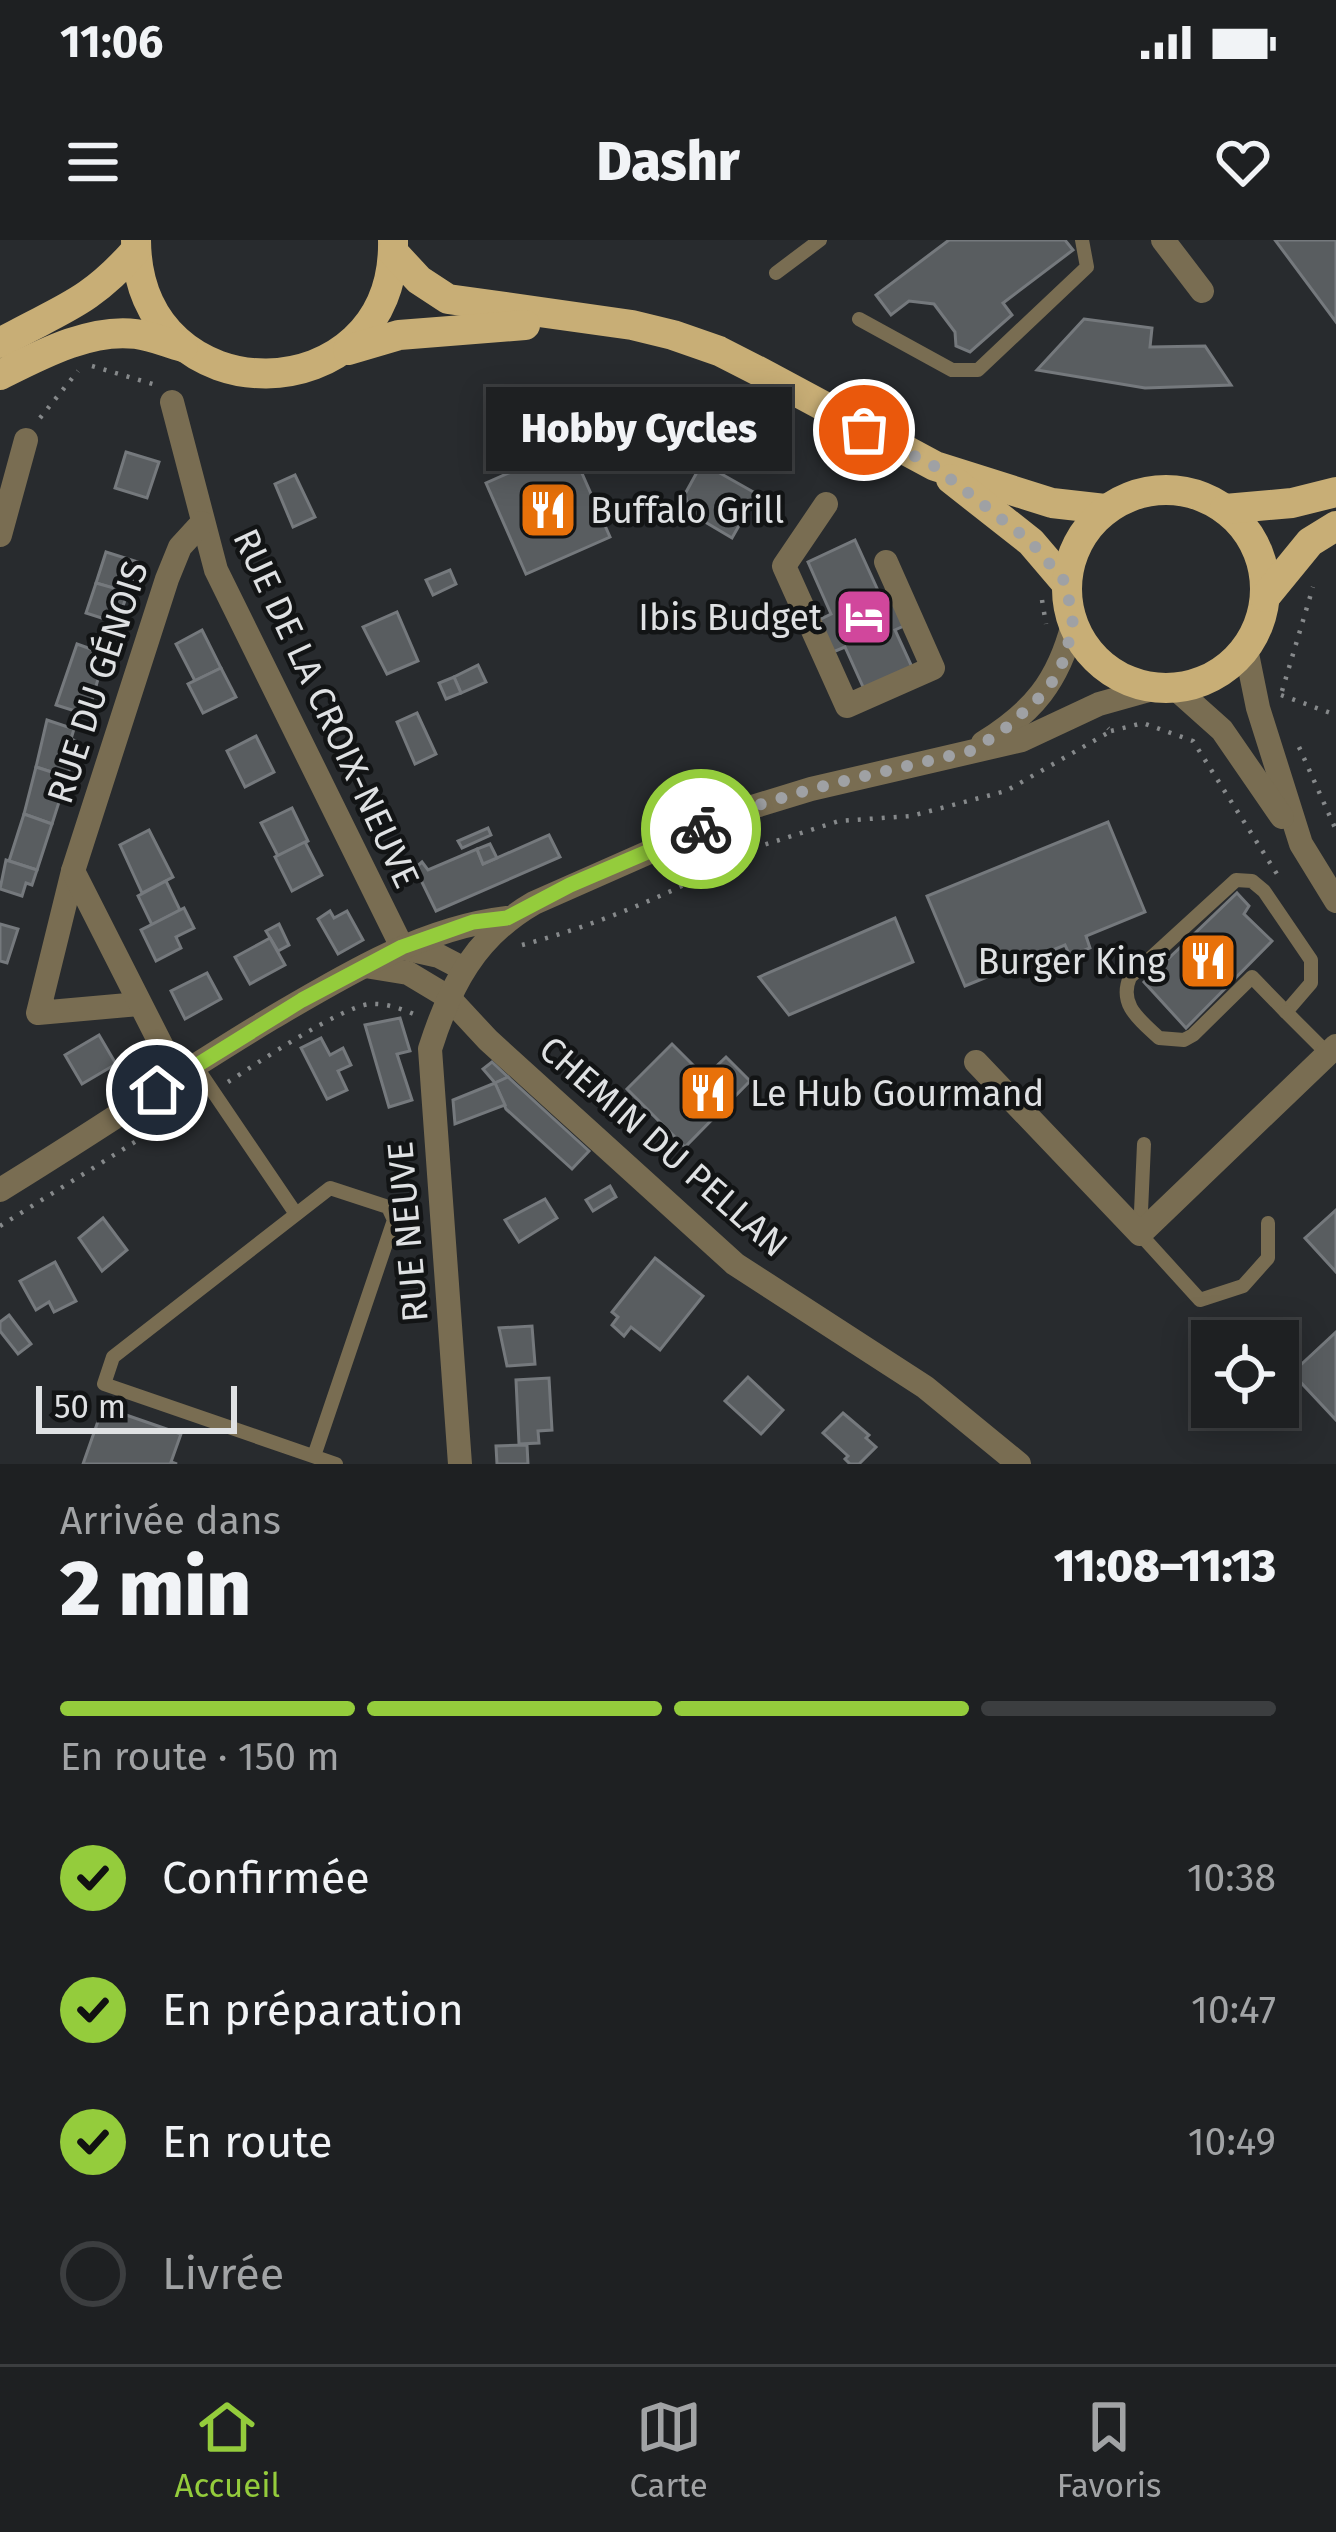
<!DOCTYPE html>
<html lang="fr">
<head>
<meta charset="utf-8">
<style>
	body { margin:0; font-family:"Fira Sans",sans-serif; background:#26282a; color:#f1f3f6; height:100vh; display:flex; flex-direction:column; font-size:45px; white-space:nowrap }
	* { box-sizing:border-box; margin:0 }
	p { font-size:39px; color:#a1a3a5 }
	.icon { flex:none; width:66px; height:66px; fill:none; stroke:currentColor; stroke-width:2; stroke-linecap:round; stroke-linejoin:round }
	.map { position:relative; height:1224px; overflow:hidden }
	.drawer { display:flex; flex-direction:column; background:#1e2022; flex:1 }
	.drawer>* { flex:none }
	.controls { position:absolute; left:1191px; top:1080px; display:grid; gap:24px }
	.controls a { display:grid; place-items:center; width:108px; height:108px; border-radius:0px; background:#1e2022; box-shadow:0 6px 30px #0003,0 0 0 3px #3c3e40; font-size:60px }
	.scale { position:absolute; left:36px; bottom:30px; width:201px; box-sizing:border-box; padding-left:12px; border:6px solid #dfe1e3; border-top:0; font-size:33px; line-height:42px; white-space:nowrap; color:#dfe1e3; -webkit-text-stroke:9px #121415; paint-order:stroke }
	.pin { position:absolute; display:grid; place-items:center; width:102px; height:102px; color:#fff; margin:-51px; border:6px solid #fff; border-radius:50%; box-shadow:0 3px 12px #0007 }
	.courier { position:absolute; display:grid; place-items:center; width:120px; height:120px; margin:-60px; border:9px solid #94cc3c; border-radius:50%; background:#fff; color:#222; box-shadow:0 3px 15px #0007 }
	.bubble { position:absolute; height:84px; border-radius:0px; background:#1e2022; box-shadow:0 6px 30px #0003,0 0 0 3px #3c3e40; font-size:39px; font-weight:800; line-height:84px; text-align:center }
	.summary em { font-style:normal; font-weight:800 }
	.summary div { display:flex; flex-direction:column-reverse }
	.summary { display:flex; align-items:center; justify-content:space-between; height:204px; padding:0 60px }
	h1 { font-size:78px; font-weight:800; line-height:90px }
	.bar { display:grid; grid-template-columns:repeat(4,1fr); gap:18px 12px; align-content:center; height:144px; padding:0 60px }
	.bar i { height:15px; border-radius:9px; background:#3c3e40 }
	.bar .on { background:#94cc3c }
	.bar p { grid-column:span 4 }
	ol { padding:0 60px; list-style:none }
	li { display:flex; align-items:center; gap:36px; height:132px }
	li p { margin-inline-start:auto }
	li .icon { padding:12px; border-radius:50%; background:#94cc3c; color:#111; stroke-width:4 }
	li:last-child { color:#a1a3a5 }
	li i { width:66px; height:66px; border:6px solid #3c3e40; border-radius:50% }
	.status { display:flex; justify-content:space-between; align-items:center; height:84px; padding:0 60px; background:#1e2022; direction:ltr }
	.status svg { height:33px; fill:currentColor }
	header { display:flex; justify-content:space-between; align-items:center; height:156px; padding:0 60px; background:#1e2022; font-size:54px; font-weight:800 }
	.tabs { display:flex; justify-content:space-around; align-items:center; height:168px; border-top:3px solid #3c3e40; background:#1e2022; font-size:33px; color:#a1a3a5 }
	.tabs a { display:grid; justify-items:center; gap:6px }
	.tabs .on { color:#94cc3c }
	.map>svg:first-child { display:block }
	.building { fill:#595d60; stroke:#75797d; stroke-width:3 }
	.lines { fill:none; stroke-linecap:round; stroke-linejoin:round }
	.path { stroke:#86898b; stroke-width:4.5; stroke-dasharray:3 9; stroke-linecap:butt }
	.lane { stroke:#796d52; stroke-width:14 }
	.street { stroke:#796d52; stroke-width:24 }
	.primary { stroke:#c8ae76; stroke-width:30 }
	.done { stroke:#9fa1a4; stroke-width:12; stroke-dasharray:0 21.6 }
	.route { stroke:#94cc3c; stroke-width:15 }
	.labels { text-anchor:middle; stroke-width:9; stroke-linejoin:round; paint-order:stroke }
	.poi-label { font-size:36px; fill:#dfe1e3; stroke:#121415; text-anchor:start }
	.street-label { font-size:36px; fill:#dfe1e3; stroke:#121415 }
</style>
</head>
<body>
<div class="status"><b>11:06</b><svg viewBox="0 0 49 12"><path d="M0 12V9h3v3zM5 12V6h3v6zM10 12V3h3v9zM15 12V0h3v12zM26 1h20v11H26zM47 4h2v5h-2z"/></svg></div>
<header><svg class="icon" aria-label="menu" viewBox="0 0 24 24"><path d="M4 6h16M4 12h16M4 18h16"/></svg>Dashr<svg class="icon" aria-label="heart" viewBox="0 0 24 24"><path d="M12 20l-8-8c-3-5 5-10 8-4 3-6 11-1 8 4z"/></svg></header>
<div class="map">
<svg width="1336" height="1224" viewBox="0 0 1336 1224">
	<rect width="100%" height="100%" fill="#282b2e"/>
	<g class="building">
		<polygon points="949,0 1065,0 1073,10 1003,63 1012,75 970,112 956,106 955,92 934,64 909,61 891,75 876,55"/>
		<polygon points="1275,0 1336,0 1336,82"/>
		<polygon points="1084,79 1152,88 1150,107 1205,106 1231,145 1145,148 1037,130"/>
		<polygon points="570,206 610,297 526,334 486,243"/>
		<polygon points="126,212 159,222 147,258 115,248"/>
		<polygon points="702,223 757,254 732,298 690,273 685,254"/>
		<polygon points="295,235 315,277 293,287 275,244"/>
		<polygon points="855,300 886,368 896,363 906,385 895,390 912,427 864,449 845,407 833,412 819,380 831,374 808,322"/>
		<polygon points="106,312 138,322 132,354 96,343"/>
		<polygon points="450,330 456,344 433,355 426,340"/>
		<polygon points="96,343 128,352 117,383 86,373"/>
		<polygon points="397,372 418,421 387,434 363,387"/>
		<polygon points="202,390 221,428 195,441 176,404"/>
		<polygon points="77,404 105,414 88,475 56,465"/>
		<polygon points="478,425 486,442 461,453 454,437"/>
		<polygon points="221,428 236,457 203,473 188,444"/>
		<polygon points="454,437 461,453 446,459 439,443"/>
		<polygon points="417,473 436,514 415,524 397,482"/>
		<polygon points="47,480 74,489 71,499 78,502 67,537 36,527"/>
		<polygon points="256,496 274,532 245,547 227,511"/>
		<polygon points="36,527 67,537 52,584 24,574"/>
		<polygon points="292,568 308,601 278,616 261,583"/>
		<polygon points="24,574 52,584 37,630 9,621"/>
		<polygon points="1108,582 1145,672 1086,696 1090,708 1070,716 1065,705 965,746 927,656"/>
		<polygon points="488,588 491,595 462,608 458,601"/>
		<polygon points="149,590 173,637 142,653 120,605"/>
		<polygon points="549,595 560,617 436,671 415,628 422,622 428,630 477,609 483,624"/>
		<polygon points="305,602 322,635 292,651 275,617"/>
		<polygon points="490,604 497,618 483,624 477,609"/>
		<polygon points="6,620 37,630 32,645 26,643 22,656 0,649"/>
		<polygon points="166,641 180,670 152,685 138,656"/>
		<polygon points="1237,653 1249,666 1244,674 1272,701 1186,788 1144,742"/>
		<polygon points="184,668 194,688 176,697 181,708 156,721 141,690"/>
		<polygon points="330,671 334,678 347,671 363,700 338,714 318,679"/>
		<polygon points="895,678 913,722 789,775 759,737"/>
		<polygon points="0,684 18,689 7,723 0,721"/>
		<polygon points="279,684 289,705 278,711 266,691"/>
		<polygon points="270,698 285,725 250,744 235,717"/>
		<polygon points="207,733 221,759 185,779 171,751"/>
		<polygon points="400,778 410,811 397,814 412,860 389,867 365,785"/>
		<polygon points="99,795 116,824 82,844 65,815"/>
		<polygon points="321,798 330,815 343,808 351,825 338,831 347,850 327,859 301,808"/>
		<polygon points="672,804 705,837 726,817 750,841 685,907 627,849"/>
		<polygon points="492,822 508,837 495,843 483,829"/>
		<polygon points="508,837 589,911 572,929 506,869 495,843"/>
		<polygon points="495,843 505,865 455,884 453,860"/>
		<polygon points="610,946 616,957 593,971 586,960"/>
		<polygon points="545,959 557,978 519,1002 505,980"/>
		<polygon points="1336,970 1336,1032 1305,998"/>
		<polygon points="103,978 127,1010 102,1031 79,998"/>
		<polygon points="655,1018 703,1056 660,1110 631,1087 624,1096 612,1085 618,1077 612,1072"/>
		<polygon points="55,1022 76,1061 54,1072 49,1062 36,1070 20,1041"/>
		<polygon points="9,1075 31,1104 18,1114 0,1091 0,1082"/>
		<polygon points="532,1086 535,1124 507,1126 499,1088"/>
		<polygon points="1336,1092 1336,1180 1292,1133"/>
		<polygon points="748,1137 783,1170 761,1194 725,1161"/>
		<polygon points="549,1138 552,1190 538,1191 539,1203 519,1204 516,1140"/>
		<polygon points="103,1167 181,1194 171,1222 177,1224 83,1224"/>
		<polygon points="843,1173 869,1195 866,1198 876,1207 859,1224 850,1224 845,1219 848,1216 823,1193"/>
		<polygon points="527,1205 528,1224 497,1224 496,1206"/>
	</g>
	<g class="lines">
		<g class="path">
			<polyline points="92,126 156,145"/>
			<polyline points="40,178 78,131"/>
			<polyline points="1042,360 1046,384"/>
			<polyline points="1282,451 1313,347"/>
			<polyline points="1281,455 1336,475"/>
			<polyline points="1111,491 1143,483 1193,501 1277,634"/>
			<polyline points="1299,507 1336,590"/>
			<polyline points="754,608 839,581 911,576 1006,551 1111,491 1108,488"/>
			<path d="M522,705C601,684 684,649 754,608L749,597"/>
			<path d="M228,842C256,824 340,767 370,764C386,763 402,769 416,775"/>
			<polyline points="0,986 199,862"/>
		</g>
		<g class="lane">
			<polyline points="776,33 820,0"/>
			<polyline points="859,79 952,130 978,130 1087,27 1082,0"/>
			<path d="M1236,640L1252,641L1264,651L1311,720V743L1286,772L1252,737L1193,795L1184,800L1159,798C1140,780 1118,765 1130,737Z"/>
			<polyline points="1286,772 1328,814"/>
			<polyline points="195,825 296,974"/>
			<polyline points="1144,904 1140,994 1200,1060 1243,1046 1268,1018 1268,983"/>
			<polyline points="314,1216 394,980 388,967 330,948 113,1117 104,1144 336,1224"/>
		</g>
		<g class="street">
			<polyline points="1163,0 1202,51"/>
			<polyline points="172,162 216,330 402,707"/>
			<polyline points="826,264 784,326 847,466 933,428 886,322"/>
			<polyline points="0,295 26,200"/>
			<polyline points="1246,409 1258,468 1301,604 1336,661"/>
			<polyline points="1175,448 1222,490 1282,577"/>
			<path d="M983,503C1033,472 1058,442 1073,384"/>
			<polyline points="73,631 38,773 139,764"/>
			<polyline points="403,708 439,716 462,728"/>
			<polyline points="365,726 408,733 448,757 488,800 735,1024 925,1147 1019,1224"/>
			<polyline points="976,822 1140,994 1336,806"/>
			<polyline points="177,836 73,631 167,339 180,307 202,283"/>
			<path d="M0,950C92,894 180,833 272,778C345,735 422,688 507,678"/>
			<path d="M460,1224L430,809C450,746 475,697 534,663L749,568L811,549L1022,500L1099,464L1156,448"/>
		</g>
		<g class="primary">
			<path d="M136,0C137,180 397,176 393,0"/>
			<polyline points="393,12 419,40 448,59 632,85 673,95 719,111 766,135 935,226 1052,263 1105,269"/>
			<path d="M0,103C60,69 88,65 136,10"/>
			<polyline points="348,110 399,95 525,85"/>
			<path d="M0,135C40,115 90,88 136,94C152,96 168,103 183,107"/>
			<polyline points="951,239 1031,302 1066,343"/>
			<circle cx="1166" cy="349" r="99"/>
			<polyline points="1225,269 1292,263 1336,252"/>
			<polyline points="1265,357 1310,302 1336,286"/>
		</g>
	</g>
	<g class="lines">
		<polyline class="done" points="701,589 748,568 811,549 970,511 1000,493 1037,460 1056,437 1065,417 1073,384 1066,343 1031,302 934,226 864,190"/>
		<polyline class="route" points="157,850 302,760 402,707 473,682 507,678 570,645 701,589"/>
	</g>
	<defs>
		<g id="restaurant-square" transform="scale(3)"><rect x="-9" y="-9" width="18" height="18" rx="4" fill="#e8710a" stroke="#121415"/><path d="M-5-6h1v4h1v-4h1v4h1v-4h1v5L-1.5 .5V6h-2V.5L-5-1ZM5-6V6H3V1.5H1.5Q1.5-4 5-6Z" fill="#fff"/></g>
		<g id="hotel-square" transform="scale(3)"><rect x="-9" y="-9" width="18" height="18" rx="4" fill="#d1479c" stroke="#121415"/><path d="M-6-4.5h1.5V1H6V5H4.5V3h-9V5H-6ZM-4 0a1.8 1.8 0 1 1 3.6 0ZM.5 0V-2.5h3Q6-2.5 6 0Z" fill="#fff"/></g>
	</defs>
	<g fill-rule="evenodd">
		<use href="#restaurant-square" x="548" y="270"/>
		<use href="#hotel-square" x="864" y="377"/>
		<use href="#restaurant-square" x="1208" y="721"/>
		<use href="#restaurant-square" x="708" y="853"/>
	</g>
	<g class="labels">
		<g class="poi-label">
			<text x="590" y="283">Buffalo Grill</text>
			<text x="822" y="390" text-anchor="end">Ibis Budget</text>
			<text x="1166" y="734" text-anchor="end">Burger King</text>
			<text x="750" y="866">Le Hub Gourmand</text>
		</g>
		<g class="street-label">
			<text transform="translate(97 442) rotate(-72)" y="13">RUE DU GÉNOIS</text>
			<text transform="translate(327 468) rotate(65)" y="13">RUE DE LA CROIX-NEUVE</text>
			<text transform="translate(664 906) rotate(41)" y="13">CHEMIN DU PELLAN</text>
			<text transform="translate(407 992) rotate(-95)" y="13">RUE NEUVE</text>
		</g>
	</g>
</svg>
<div class="controls">
<a><svg class="icon" aria-label="locate" viewBox="0 0 24 24"><circle cx="12" cy="12" r="6"/><path d="M12 2v4M12 18v4M2 12h4M18 12h4"/></svg></a>
</div>
<div class="scale">50 m</div>
<div class="pin" style="left:864px;top:190px;background:#ea580c"><svg class="icon" aria-label="bag" viewBox="0 0 24 24"><path d="M5 8h14l-1 12H6zM9 8a3 3 0 0 1 6 0"/></svg></div>
<div class="pin" style="left:157px;top:850px;background:#1f2937"><svg class="icon" aria-label="home" viewBox="0 0 24 24"><path d="M3 11l9-7 9 7M6 9v11h12V9"/></svg></div>
<div class="courier" style="left:701px;top:589px"><svg class="icon" aria-label="bike" viewBox="0 0 24 24"><circle cx="6" cy="16" r="4"/><circle cx="18" cy="16" r="4"/><path d="M6 16l4-8h5l3 8M10 8l3 8H6M13 5h3"/></svg></div>
<div class="bubble" style="left:486px;top:147px;width:306px">Hobby Cycles</div>
</div>
<section class="drawer">
<div class="summary"><div><h1>2 min</h1><p>Arrivée dans</p></div><em>11:08–11:13</em></div>
<div class="bar"><i class="on"></i><i class="on"></i><i class="on"></i><i></i><p>En route · 150 m</p></div>
<ol>
<li><svg class="icon" aria-label="check" viewBox="0 0 24 24"><path d="M5 12l5 5 9-10"/></svg>Confirmée<p>10:38</p></li>
<li><svg class="icon" aria-label="check" viewBox="0 0 24 24"><path d="M5 12l5 5 9-10"/></svg>En préparation<p>10:47</p></li>
<li><svg class="icon" aria-label="check" viewBox="0 0 24 24"><path d="M5 12l5 5 9-10"/></svg>En route<p>10:49</p></li>
<li><i></i>Livrée</li>
</ol>
</section>
<nav class="tabs">
<a class="on"><svg class="icon" aria-label="home" viewBox="0 0 24 24"><path d="M3 11l9-7 9 7M6 9v11h12V9"/></svg>Accueil</a>
<a><svg class="icon" aria-label="map" viewBox="0 0 24 24"><path d="M3 6l6-2 6 2 6-2v14l-6 2-6-2-6 2zM9 4v14M15 6v14"/></svg>Carte</a>
<a><svg class="icon" aria-label="saved" viewBox="0 0 24 24"><path d="M7 4h10v16l-5-4-5 4z"/></svg>Favoris</a>
</nav>
</body>
</html>
